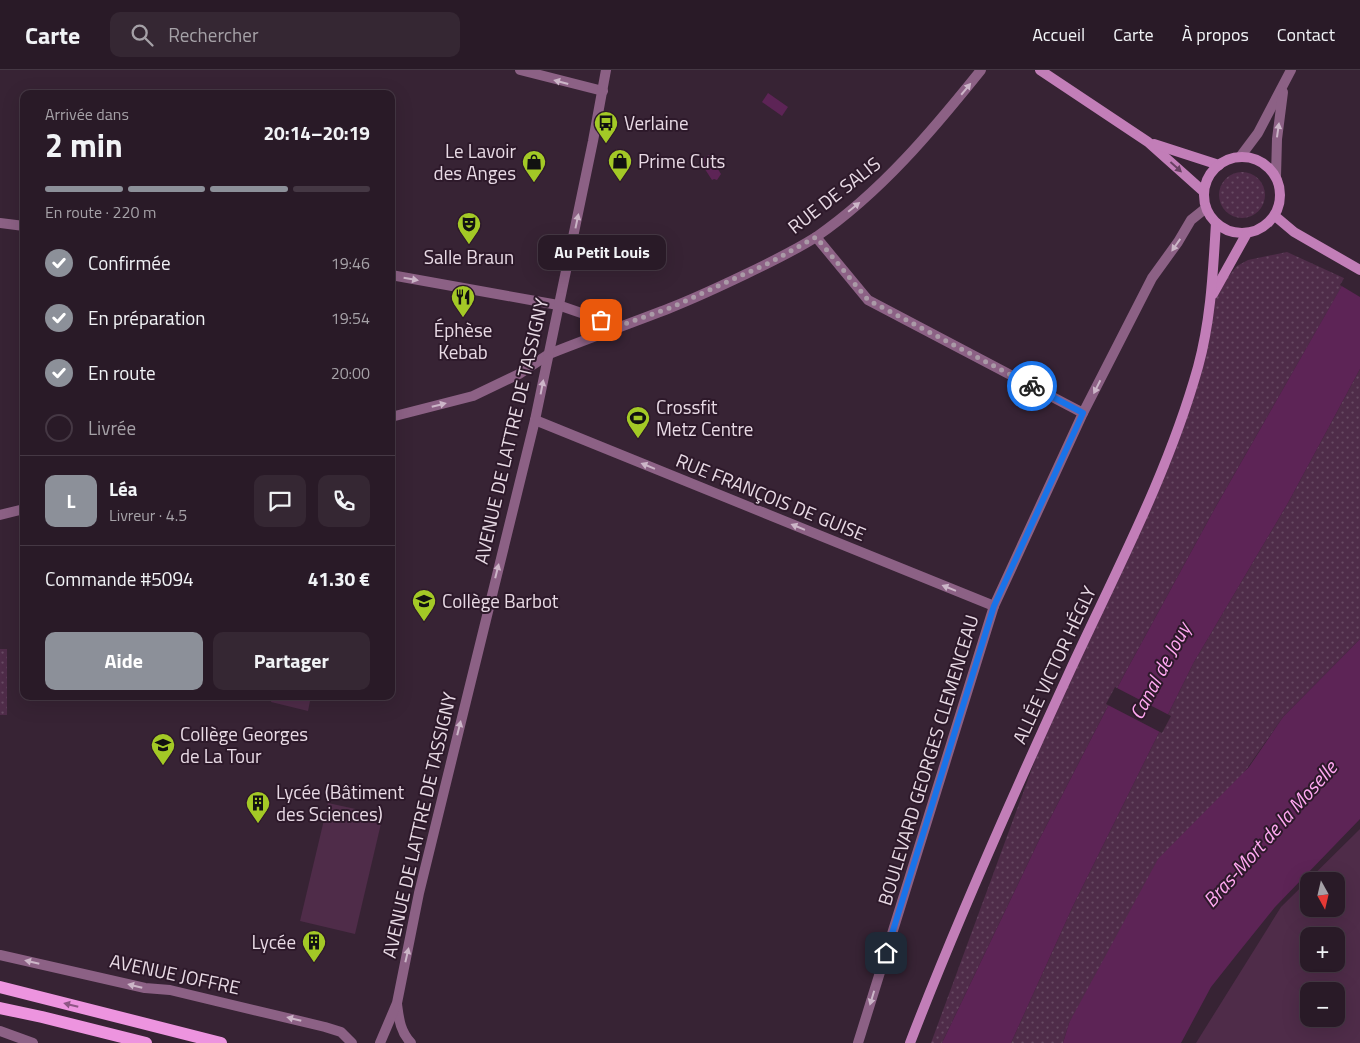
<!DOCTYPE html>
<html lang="fr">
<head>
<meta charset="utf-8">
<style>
	body { margin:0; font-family:"Titillium Web",sans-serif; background:#352733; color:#f1f3f6; height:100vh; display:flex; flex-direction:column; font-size:19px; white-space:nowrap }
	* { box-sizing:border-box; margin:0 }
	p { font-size:16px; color:#a5a1a7 }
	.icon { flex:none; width:28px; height:28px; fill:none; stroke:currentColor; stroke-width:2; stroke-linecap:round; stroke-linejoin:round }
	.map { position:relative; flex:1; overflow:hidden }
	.panel { position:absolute; left:20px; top:20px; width:375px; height:610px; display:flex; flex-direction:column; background:#291a27; border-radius:10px; box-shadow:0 5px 20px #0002,0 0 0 1px #453844 }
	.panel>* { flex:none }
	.needle { width:32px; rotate:172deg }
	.tools { position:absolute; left:1300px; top:802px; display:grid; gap:10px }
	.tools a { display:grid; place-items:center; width:45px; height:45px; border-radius:10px; background:#291a27; box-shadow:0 5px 20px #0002,0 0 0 1px #453844; font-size:25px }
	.pin { position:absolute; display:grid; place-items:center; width:42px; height:42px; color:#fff; margin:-21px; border-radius:10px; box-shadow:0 2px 8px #0006 }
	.courier { position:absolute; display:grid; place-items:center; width:50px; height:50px; margin:-25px; border:4px solid #1a73e8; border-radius:50%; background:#fff; color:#222; box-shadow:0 1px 6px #0007 }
	.bubble { position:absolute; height:35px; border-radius:10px; background:#291a27; box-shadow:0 5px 20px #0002,0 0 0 1px #453844; font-size:16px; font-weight:700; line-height:35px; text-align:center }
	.headline em { font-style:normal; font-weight:700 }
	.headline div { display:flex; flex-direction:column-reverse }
	.headline { display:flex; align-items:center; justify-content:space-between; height:85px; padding:0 25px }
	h1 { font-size:32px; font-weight:700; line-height:38px }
	.bar { display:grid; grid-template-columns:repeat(4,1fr); gap:8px 5px; align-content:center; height:60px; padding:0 25px }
	.bar i { height:6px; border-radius:4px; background:#453844 }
	.bar .active { background:#8c9099 }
	.bar p { grid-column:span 4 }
	.line { display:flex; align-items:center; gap:12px; padding:0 25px; border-top:1px solid #453844 }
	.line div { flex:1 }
	.round { display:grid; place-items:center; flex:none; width:52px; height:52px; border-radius:10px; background:#352733 }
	ol { padding:0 25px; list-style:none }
	li { display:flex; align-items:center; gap:15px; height:55px }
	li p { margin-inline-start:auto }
	li .icon { padding:5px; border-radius:50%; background:#8c9099; color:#fff; stroke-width:4 }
	li:last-child { color:#a5a1a7 }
	li i { width:28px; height:28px; border:2px solid #453844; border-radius:50% }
	.primary-button { display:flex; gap:10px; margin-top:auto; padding:10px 25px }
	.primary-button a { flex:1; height:58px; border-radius:10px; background:#8c9099; color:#fff; font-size:20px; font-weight:700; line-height:58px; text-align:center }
	.primary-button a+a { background:#352733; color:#f1f3f6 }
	header { display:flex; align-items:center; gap:30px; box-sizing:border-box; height:70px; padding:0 25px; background:#291a27; border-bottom:1px solid #453844 }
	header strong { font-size:24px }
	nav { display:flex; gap:28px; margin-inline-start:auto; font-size:18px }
	.search { width:350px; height:45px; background:#352733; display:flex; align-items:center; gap:12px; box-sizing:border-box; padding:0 18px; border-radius:10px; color:#a5a1a7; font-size:19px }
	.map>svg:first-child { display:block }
	.grass { fill:url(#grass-dots) }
	.pitch { fill:#4f2c49; fill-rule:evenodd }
	.water { fill:#5d2456 }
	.pier { fill:#372334 }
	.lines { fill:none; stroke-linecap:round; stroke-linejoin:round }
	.minor { stroke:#8c6185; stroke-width:10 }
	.tertiary { stroke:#8c6185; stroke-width:10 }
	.secondary { stroke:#c27eb8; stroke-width:10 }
	.primary { stroke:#ed94df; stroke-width:12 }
	.oneway { fill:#ccb6c8 }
	.oneway2 { fill:#694163 }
	.oneway3 { fill:#8d5684 }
	.done { stroke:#aa9aa7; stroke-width:5; stroke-dasharray:0 9 }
	.route { stroke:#1a73e8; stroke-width:6 }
	.labels { text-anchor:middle; stroke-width:4; stroke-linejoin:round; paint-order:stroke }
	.poi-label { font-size:19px; fill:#e8dae5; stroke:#2d192a; text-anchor:start }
	.street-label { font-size:19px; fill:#e8dae5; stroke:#2d192a }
	.water-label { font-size:20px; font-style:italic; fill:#ffa8f1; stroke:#2d192a }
</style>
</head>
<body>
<header>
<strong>Carte</strong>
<div class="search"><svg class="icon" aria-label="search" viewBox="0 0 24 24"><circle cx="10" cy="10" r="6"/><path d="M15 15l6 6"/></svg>Rechercher</div>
<nav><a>Accueil</a><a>Carte</a><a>À propos</a><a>Contact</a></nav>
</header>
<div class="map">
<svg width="1360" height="973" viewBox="0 0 1360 973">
	<defs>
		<pattern id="grass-dots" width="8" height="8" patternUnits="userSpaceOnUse" patternTransform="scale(1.25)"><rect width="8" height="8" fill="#4f2c49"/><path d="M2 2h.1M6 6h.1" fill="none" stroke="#684a63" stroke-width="1.8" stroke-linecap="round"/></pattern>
	</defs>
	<rect width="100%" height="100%" fill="#372334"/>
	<g class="grass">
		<circle cx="1242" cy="125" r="23"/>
		<polygon points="1287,182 1346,209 1215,438 1124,605 1040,768 942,973 931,973 1066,606 1177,363 1211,227 1237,196 1248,190"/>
		<polygon points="1360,299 1360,569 1283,647 1069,953 1063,973 1011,973 1073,836 1194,592 1288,433"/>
		<rect x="0" y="579" width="7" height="66"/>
	</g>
	<g class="pitch">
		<polygon points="272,626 311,626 308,641 271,632"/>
		<polygon points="328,733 383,745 355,864 300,851"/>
		<path d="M1360,759V973H1196L1281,837ZM1309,811H1336V839H1309ZM1336,866V894H1309V866ZM1309,921H1336V949H1309Z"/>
	</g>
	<g class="water">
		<polygon points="768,23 788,37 782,46 762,32"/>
		<polygon points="709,85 721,104 717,110 714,109 712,110 699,90"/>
		<polygon points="1360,184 1360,299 1288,433 1194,592 1073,836 1011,973 942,973 1040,768 1124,605 1215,438"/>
		<polygon points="1360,569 1360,749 1275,837 1238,883 1211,917 1181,973 1063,973 1069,953 1158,789 1249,697 1283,647"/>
	</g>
	<g class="pier">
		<polygon points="1360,182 1360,227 1340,215"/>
		<polygon points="1115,617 1171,646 1162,663 1106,634"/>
	</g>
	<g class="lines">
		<g class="minor">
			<polyline points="520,0 603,21"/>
			<polyline points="0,153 24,156"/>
			<polyline points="816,167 868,230 1083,343"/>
			<polyline points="391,205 558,235 619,256"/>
			<path d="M549,284C589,268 629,254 670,238C695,228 721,216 746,204C769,193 794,181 816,167C881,122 932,61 981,0"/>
			<polyline points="535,350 994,536"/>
		</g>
		<g class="tertiary">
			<polyline points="1240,87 1258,63 1291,0"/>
			<polyline points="1276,106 1277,69 1283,22"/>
			<polyline points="391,347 473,326 519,304 549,284"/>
			<polyline points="0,445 24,439"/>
			<polyline points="0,885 145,918 170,920 325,957 341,962 352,973"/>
			<path d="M397,934C399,949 400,961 411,973"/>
			<polyline points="0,961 33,973"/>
			<polyline points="380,973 397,933 419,823 535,350 593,71 606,0"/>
			<polyline points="858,973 994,536 1083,343 1152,208 1178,172 1191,150 1206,138"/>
		</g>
		<g class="secondary">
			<polyline points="1040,0 1148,72 1204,122"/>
			<polyline points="1154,74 1219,95"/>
			<circle cx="1242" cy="125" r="38"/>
			<polyline points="1275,146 1294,162 1360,200"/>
			<polyline points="1213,224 1247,163"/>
			<path d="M910,973C958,848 1013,725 1069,603C1115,503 1168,404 1198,297C1211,250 1213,201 1216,153"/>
		</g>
		<g class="primary">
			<polyline points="0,917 221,973"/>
			<polyline points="0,938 42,947 146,973"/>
		</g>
	</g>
	<defs><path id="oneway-solid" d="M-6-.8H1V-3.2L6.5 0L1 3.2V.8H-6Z" transform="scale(1.25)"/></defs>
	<g class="oneway">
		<use href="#oneway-solid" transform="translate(561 12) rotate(-165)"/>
		<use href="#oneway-solid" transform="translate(966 19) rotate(-50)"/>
		<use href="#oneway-solid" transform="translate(1278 60) rotate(-82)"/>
		<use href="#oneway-solid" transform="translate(854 137) rotate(-39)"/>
		<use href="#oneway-solid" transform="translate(577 151) rotate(-78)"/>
		<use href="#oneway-solid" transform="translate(1176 175) rotate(125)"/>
		<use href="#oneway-solid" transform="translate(411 209) rotate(10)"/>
		<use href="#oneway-solid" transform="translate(542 317) rotate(-79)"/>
		<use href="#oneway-solid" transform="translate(1097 317) rotate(117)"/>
		<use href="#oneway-solid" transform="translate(439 335) rotate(-14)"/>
		<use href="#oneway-solid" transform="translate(648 396) rotate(-158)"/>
		<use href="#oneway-solid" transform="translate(798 457) rotate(-158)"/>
		<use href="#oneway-solid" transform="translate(497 501) rotate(-76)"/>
		<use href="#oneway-solid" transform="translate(949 518) rotate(-158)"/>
		<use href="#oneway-solid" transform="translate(459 658) rotate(-76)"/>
		<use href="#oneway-solid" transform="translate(407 885) rotate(-77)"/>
		<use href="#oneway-solid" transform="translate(32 892) rotate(-167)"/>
		<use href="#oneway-solid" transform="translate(135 916) rotate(-166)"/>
		<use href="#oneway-solid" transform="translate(872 928) rotate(107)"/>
		<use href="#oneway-solid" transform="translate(294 949) rotate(-166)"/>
	</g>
	<use class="oneway2" href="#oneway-solid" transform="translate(1176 97) rotate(42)"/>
	<use class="oneway3" href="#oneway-solid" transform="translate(71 935) rotate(-166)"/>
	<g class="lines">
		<polyline class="done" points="601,250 619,256 670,238 771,192 816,167 868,230 1032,316"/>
		<polyline class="route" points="886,883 994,536 1083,343 1032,316"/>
	</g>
	<defs>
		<g id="bus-pin" transform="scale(1.25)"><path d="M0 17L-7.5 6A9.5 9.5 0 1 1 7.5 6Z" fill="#a3c926" stroke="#2d192a"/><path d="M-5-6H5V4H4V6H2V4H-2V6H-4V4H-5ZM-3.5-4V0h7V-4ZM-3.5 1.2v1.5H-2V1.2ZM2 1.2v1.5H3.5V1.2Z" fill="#111"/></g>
		<g id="shop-pin" transform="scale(1.25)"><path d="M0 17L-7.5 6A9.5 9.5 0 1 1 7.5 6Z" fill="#a3c926" stroke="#2d192a"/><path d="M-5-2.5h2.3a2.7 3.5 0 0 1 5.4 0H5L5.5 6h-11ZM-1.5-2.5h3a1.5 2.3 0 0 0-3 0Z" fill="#111"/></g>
		<g id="theatre-pin" transform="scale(1.25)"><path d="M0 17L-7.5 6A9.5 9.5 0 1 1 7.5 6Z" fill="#a3c926" stroke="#2d192a"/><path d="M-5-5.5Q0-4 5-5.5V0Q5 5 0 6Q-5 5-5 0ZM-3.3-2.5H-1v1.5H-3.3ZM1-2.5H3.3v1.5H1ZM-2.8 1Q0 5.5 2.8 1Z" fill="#111"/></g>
		<g id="restaurant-pin" transform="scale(1.25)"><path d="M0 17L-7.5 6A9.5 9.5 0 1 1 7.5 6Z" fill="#a3c926" stroke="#2d192a"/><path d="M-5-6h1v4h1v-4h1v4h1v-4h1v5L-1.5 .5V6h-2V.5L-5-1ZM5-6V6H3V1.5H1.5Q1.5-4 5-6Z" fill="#111"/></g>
		<g id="stadium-pin" transform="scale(1.25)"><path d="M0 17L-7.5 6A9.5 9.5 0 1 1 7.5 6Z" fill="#a3c926" stroke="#2d192a"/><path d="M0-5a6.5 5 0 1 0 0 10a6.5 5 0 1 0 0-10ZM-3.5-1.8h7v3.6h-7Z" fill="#111"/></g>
		<g id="school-pin" transform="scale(1.25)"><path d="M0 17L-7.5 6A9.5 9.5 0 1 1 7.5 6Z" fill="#a3c926" stroke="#2d192a"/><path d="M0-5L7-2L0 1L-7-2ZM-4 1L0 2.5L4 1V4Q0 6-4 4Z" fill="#111"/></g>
		<g id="building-pin" transform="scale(1.25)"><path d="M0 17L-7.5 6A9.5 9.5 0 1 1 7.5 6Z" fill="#a3c926" stroke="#2d192a"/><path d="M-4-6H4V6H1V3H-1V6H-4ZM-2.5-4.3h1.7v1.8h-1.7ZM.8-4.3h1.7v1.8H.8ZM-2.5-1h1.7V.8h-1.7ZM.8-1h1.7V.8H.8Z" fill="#111"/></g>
	</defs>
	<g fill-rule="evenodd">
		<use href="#bus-pin" x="606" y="53"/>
		<use href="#shop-pin" x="620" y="91"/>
		<use href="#shop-pin" x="534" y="92"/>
		<use href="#theatre-pin" x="469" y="154"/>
		<use href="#restaurant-pin" x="463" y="227"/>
		<use href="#stadium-pin" x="638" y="348"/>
		<use href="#school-pin" x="424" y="531"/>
		<use href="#school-pin" x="163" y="675"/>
		<use href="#building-pin" x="258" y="733"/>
		<use href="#building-pin" x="314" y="872"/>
	</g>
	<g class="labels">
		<g class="poi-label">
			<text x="624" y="60">Verlaine</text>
			<text x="516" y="88" text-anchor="end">Le Lavoir<tspan x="516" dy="22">des Anges</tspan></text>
			<text x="638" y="98">Prime Cuts</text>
			<text x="469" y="194" text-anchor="middle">Salle Braun</text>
			<text x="463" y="267" text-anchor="middle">Éphèse<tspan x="463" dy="22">Kebab</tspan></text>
			<text x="656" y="344">Crossfit<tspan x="656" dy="22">Metz Centre</tspan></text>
			<text x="442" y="538">Collège Barbot</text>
			<text x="180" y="671">Collège Georges<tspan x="180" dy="22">de La Tour</tspan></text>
			<text x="276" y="729">Lycée (Bâtiment<tspan x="276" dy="22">des Sciences)</tspan></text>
			<text x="296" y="879" text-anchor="end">Lycée</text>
		</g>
		<g class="street-label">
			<text transform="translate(834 125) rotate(-38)" y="7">RUE DE SALIS</text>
			<text transform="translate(511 361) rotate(-77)" y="7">AVENUE DE LATTRE DE TASSIGNY</text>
			<text transform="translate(771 427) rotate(22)" y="7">RUE FRANÇOIS DE GUISE</text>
			<text transform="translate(1054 595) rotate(-65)" y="7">ALLÉE VICTOR HÉGLY</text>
			<text transform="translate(928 690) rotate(-73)" y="7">BOULEVARD GEORGES CLEMENCEAU</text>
			<text transform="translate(419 755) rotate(-77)" y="7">AVENUE DE LATTRE DE TASSIGNY</text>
			<text transform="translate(175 904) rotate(12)" y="7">AVENUE JOFFRE</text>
		</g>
		<g class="water-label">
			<text transform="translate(1160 601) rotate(-62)" y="7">Canal de Jouy</text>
			<text transform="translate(1270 764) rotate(-48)" y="7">Bras-Mort de la Moselle</text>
		</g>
	</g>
</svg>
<div class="tools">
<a><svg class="needle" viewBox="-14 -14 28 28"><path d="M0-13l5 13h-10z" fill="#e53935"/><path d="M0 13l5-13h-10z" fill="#a5a1a7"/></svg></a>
<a>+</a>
<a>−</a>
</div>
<div class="pin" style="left:601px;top:250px;background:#ea580c"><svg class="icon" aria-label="bag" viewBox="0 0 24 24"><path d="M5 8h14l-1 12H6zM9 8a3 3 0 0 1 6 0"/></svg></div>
<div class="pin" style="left:886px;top:883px;background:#1f2937"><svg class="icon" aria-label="home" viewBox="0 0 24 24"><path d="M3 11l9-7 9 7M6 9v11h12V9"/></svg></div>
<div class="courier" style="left:1032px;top:316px"><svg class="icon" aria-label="bike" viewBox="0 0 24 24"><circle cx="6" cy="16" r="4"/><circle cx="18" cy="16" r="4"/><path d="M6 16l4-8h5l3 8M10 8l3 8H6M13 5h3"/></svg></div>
<div class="bubble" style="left:538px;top:165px;width:128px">Au Petit Louis</div>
<section class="panel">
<div class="headline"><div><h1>2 min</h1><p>Arrivée dans</p></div><em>20:14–20:19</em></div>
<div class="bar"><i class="active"></i><i class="active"></i><i class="active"></i><i></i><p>En route · 220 m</p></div>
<ol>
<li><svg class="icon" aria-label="check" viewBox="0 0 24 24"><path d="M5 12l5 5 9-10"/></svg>Confirmée<p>19:46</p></li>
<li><svg class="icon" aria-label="check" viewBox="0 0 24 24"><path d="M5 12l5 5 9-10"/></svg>En préparation<p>19:54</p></li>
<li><svg class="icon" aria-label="check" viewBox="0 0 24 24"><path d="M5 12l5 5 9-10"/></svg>En route<p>20:00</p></li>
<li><i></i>Livrée</li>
</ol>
<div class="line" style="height:90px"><b class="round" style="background:#8c9099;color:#fff">L</b><div><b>Léa</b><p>Livreur · 4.5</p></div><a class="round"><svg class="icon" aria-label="chat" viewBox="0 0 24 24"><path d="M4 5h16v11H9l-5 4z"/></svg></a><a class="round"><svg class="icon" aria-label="phone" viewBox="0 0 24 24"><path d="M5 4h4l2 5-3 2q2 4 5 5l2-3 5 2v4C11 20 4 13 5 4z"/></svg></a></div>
<div class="line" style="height:65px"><div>Commande #5094</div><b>41.30 €</b></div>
<div class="primary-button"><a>Aide</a><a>Partager</a></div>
</section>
</div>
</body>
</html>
